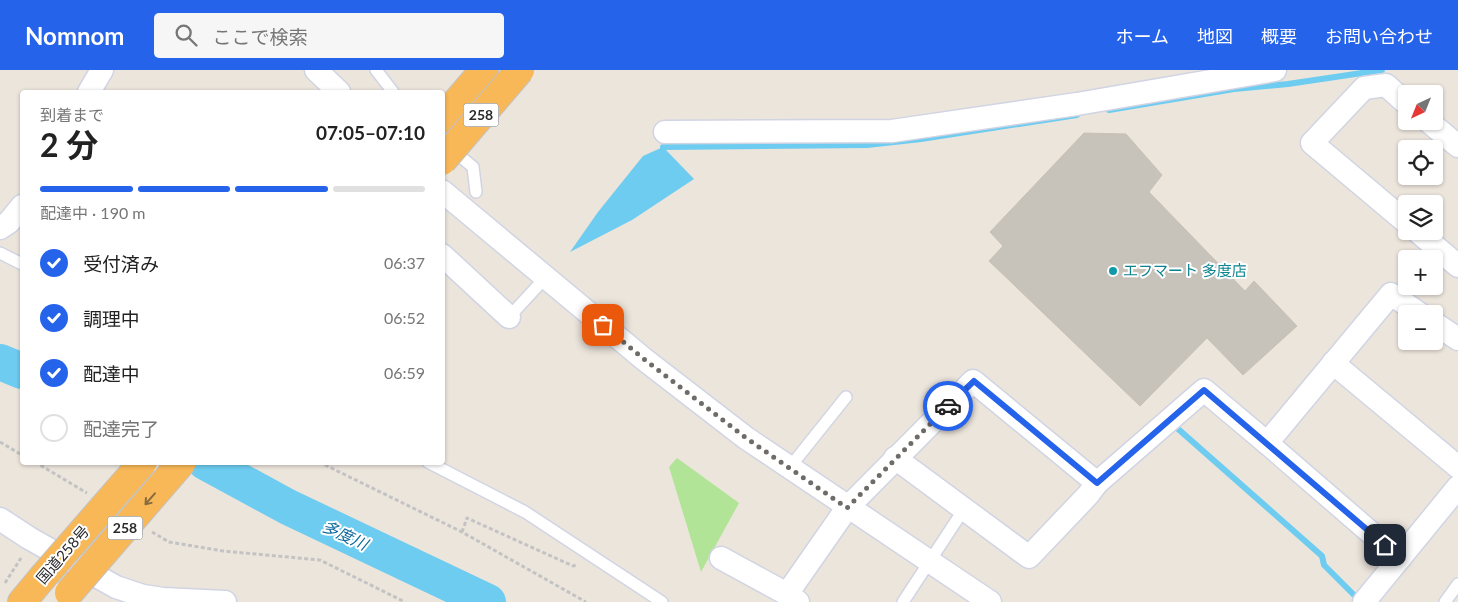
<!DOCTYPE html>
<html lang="ja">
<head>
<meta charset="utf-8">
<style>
	body { margin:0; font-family:Lato,"Noto Sans JP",sans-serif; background:#f6f6f6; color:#222; height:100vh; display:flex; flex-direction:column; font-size:19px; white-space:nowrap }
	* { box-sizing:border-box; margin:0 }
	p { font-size:16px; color:#767676 }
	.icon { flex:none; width:28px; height:28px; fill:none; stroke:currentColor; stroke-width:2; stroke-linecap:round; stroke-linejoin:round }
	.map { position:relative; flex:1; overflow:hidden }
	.details { position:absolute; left:20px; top:20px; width:425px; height:375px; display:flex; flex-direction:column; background:#fff; border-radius:5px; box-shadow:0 1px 4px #0004 }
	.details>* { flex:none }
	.needle { width:32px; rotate:223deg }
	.tools { position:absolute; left:1398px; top:15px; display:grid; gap:10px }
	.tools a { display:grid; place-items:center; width:45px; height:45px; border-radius:5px; background:#fff; box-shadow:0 1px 4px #0004; font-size:25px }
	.pin { position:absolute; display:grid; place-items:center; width:42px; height:42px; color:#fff; margin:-21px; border-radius:10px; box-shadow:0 2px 8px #0006 }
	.courier { position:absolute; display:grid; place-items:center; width:50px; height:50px; margin:-25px; border:4px solid #2563eb; border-radius:50%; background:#fff; color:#222; box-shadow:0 1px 6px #0007 }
	.summary em { font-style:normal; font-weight:700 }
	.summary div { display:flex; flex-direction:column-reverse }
	.summary { display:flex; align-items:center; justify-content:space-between; height:85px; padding:0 20px }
	h1 { font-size:32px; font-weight:700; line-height:38px }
	.bar { display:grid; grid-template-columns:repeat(4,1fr); gap:8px 5px; align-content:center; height:60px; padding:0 20px }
	.bar i { height:6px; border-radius:4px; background:#e0e0e0 }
	.bar .current { background:#2563eb }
	.bar p { grid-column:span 4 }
	ol { padding:0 20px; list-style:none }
	li { display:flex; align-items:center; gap:15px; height:55px }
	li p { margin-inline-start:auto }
	li .icon { padding:5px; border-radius:50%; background:#2563eb; color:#fff; stroke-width:4 }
	li:last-child { color:#767676 }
	li i { width:28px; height:28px; border:2px solid #e0e0e0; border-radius:50% }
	header { display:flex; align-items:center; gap:30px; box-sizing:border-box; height:70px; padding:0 25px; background:#2563eb; color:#fff }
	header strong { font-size:24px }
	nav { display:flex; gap:28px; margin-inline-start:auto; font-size:18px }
	.search { width:350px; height:45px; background:#f6f6f6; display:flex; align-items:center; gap:12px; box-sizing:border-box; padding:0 18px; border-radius:5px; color:#767676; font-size:19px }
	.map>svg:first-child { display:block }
	.green { fill:#b1e497 }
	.water { fill:#6dccf0 }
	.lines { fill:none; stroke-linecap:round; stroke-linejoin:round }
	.stream { stroke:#6dccf0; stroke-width:6 }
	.river { stroke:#6dccf0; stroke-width:36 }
	.building { fill:#c7c3ba; stroke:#c8c1b5 }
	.service-casing { stroke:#d1d4e3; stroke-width:14 }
	.minor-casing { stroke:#d1d4e3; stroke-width:25 }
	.trunk-casing { stroke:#c3c3c3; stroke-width:30 }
	.path { stroke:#c3c3c3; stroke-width:3; stroke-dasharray:4 2.5; stroke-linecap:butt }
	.service { stroke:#fff; stroke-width:11 }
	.minor { stroke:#fff; stroke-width:22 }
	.trunk { stroke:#f8b858; stroke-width:28 }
	.trunk-bridge-casing { stroke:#c3c3c3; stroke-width:30; stroke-linecap:butt }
	.trunk-bridge { stroke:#f8b858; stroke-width:28 }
	.oneway { stroke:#876a3f }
	.done { stroke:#6e6b68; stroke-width:5; stroke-dasharray:0 9 }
	.route { stroke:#2563eb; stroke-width:6 }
	.culture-dot { fill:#0f9aa8; stroke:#fff; stroke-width:2 }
	.labels { text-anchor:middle; stroke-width:4; stroke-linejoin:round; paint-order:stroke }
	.shield { fill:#fff; stroke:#6a6a6a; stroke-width:1 }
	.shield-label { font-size:14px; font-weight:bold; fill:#2a2a2a }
	.culture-label { font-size:15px; fill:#0d838f; stroke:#fff; text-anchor:start }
	.street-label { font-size:15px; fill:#2a2a2a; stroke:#fff }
	.water-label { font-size:16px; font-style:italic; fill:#0c699c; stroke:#fff }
</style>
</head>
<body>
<header>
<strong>Nomnom</strong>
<div class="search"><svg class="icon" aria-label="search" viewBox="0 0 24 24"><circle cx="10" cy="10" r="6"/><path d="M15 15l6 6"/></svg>ここで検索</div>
<nav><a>ホーム</a><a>地図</a><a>概要</a><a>お問い合わせ</a></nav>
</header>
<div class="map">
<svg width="1458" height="532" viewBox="0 0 1458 532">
	<rect width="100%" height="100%" fill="#ece5dc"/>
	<polygon class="green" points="677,388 739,433 701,502 669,397"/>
	<polygon class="water" points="663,77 694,109 632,150 570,182 598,142 643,86"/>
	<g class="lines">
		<g class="stream">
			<polyline points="1109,40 1234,19 1288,14 1382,0"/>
			<polyline points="663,77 867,75 921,69 1077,45"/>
			<polyline points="1177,358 1322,486 1324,495 1354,525"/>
		</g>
		<g class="river">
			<polyline points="0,292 22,301"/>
			<polyline points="205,392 288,437 488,532"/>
		</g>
	</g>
	<polygon class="building" points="1084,63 1126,64 1162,105 1149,122 1245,221 1254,211 1297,256 1243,305 1207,268 1140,336 989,191 1003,176 990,162"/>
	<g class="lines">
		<g class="service-casing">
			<g id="service">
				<polyline points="376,0 393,22"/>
				<polyline points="451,79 473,97 476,122"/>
				<polyline points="0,183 22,194"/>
				<polyline points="509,247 546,207"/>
				<polyline points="428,392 525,442 662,532"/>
				<polyline points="790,397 846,327"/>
				<polyline points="903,532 964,439"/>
				<polyline points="1445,532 1458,514"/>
			</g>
		</g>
		<g class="minor-casing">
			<g id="minor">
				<polyline points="316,0 339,22"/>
				<polyline points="89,22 102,0"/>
				<polyline points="1406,33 1386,15 1364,18 1312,73 1406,152"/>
				<polyline points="1428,51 1458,76"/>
				<polyline points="665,62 892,61 1077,34 1275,0"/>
				<polyline points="442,121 645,290 746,368 990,532"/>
				<polyline points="0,158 9,152 22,136"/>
				<polyline points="1417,161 1458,196"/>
				<polyline points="442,185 509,247"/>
				<polyline points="1434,253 1458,269"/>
				<polyline points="1333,293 1458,397"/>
				<polyline points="1267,373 1400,488"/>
				<polyline points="895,388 1029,487 1088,425 1097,413"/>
				<polyline points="0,449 29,468 116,517 143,526 163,529 225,532"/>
				<polyline points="721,488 787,524"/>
				<polyline points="798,532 787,524 847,438 973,311 1097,413 1204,320 1267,373 1391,224 1420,244"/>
				<polyline points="1364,532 1458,417"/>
			</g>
		</g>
		<g class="trunk-casing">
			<g id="trunk">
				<polyline points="442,49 484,0"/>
				<polyline points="22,532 42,508"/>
			</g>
		</g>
		<g class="path">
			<polyline points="0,372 22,385"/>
			<polyline points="35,392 87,423"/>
			<polyline points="319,392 462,462 586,532"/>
			<polyline points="152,462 169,472 223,481 320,490 405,532"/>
			<polyline points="462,462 467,448 573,496 576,495"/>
			<polyline points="5,513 21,488"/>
		</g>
		<use href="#service" class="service"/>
		<use href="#minor" class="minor"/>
		<use href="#trunk" class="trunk"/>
		<g class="trunk-bridge-casing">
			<g id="trunk-bridge">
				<polyline points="442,91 520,0"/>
				<polyline points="42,508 143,392"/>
				<polyline points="69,523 182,392"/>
			</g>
		</g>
		<use href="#trunk-bridge" class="trunk-bridge"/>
	</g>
	<defs><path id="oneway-shaft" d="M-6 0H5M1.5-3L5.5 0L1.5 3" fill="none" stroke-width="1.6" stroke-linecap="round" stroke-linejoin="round" transform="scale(1.25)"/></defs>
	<use class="oneway" href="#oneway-shaft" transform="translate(150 429) rotate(131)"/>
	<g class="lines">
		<polyline class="done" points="603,255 645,290 746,368 847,438 948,336"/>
		<polyline class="route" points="948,336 974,311 1097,413 1204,320 1385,475"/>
	</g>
	<circle class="culture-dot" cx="1113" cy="201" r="5"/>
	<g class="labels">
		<g class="shield">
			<rect x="463.5" y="33.5" width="35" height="23" rx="4"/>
			<rect x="107.5" y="446.5" width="35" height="23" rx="4"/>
		</g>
		<g class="shield-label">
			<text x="481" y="50">258</text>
			<text x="125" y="463">258</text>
		</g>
		<g class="culture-label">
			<text x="1123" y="206">エフマート 多度店</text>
		</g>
		<g class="street-label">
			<text transform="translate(63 485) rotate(-49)" y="5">国道258号</text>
		</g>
		<g class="water-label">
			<text transform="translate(345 465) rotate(25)" y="6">多度川</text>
		</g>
	</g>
</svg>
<div class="tools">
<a><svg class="needle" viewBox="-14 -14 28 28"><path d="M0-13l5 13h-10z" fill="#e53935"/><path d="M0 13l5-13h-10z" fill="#767676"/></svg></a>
<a><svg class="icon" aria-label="locate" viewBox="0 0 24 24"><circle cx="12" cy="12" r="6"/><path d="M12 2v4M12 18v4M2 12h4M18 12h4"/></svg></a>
<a><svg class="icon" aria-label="layers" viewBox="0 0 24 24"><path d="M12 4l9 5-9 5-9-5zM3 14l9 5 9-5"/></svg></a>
<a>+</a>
<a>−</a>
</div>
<div class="pin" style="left:603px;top:255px;background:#ea580c"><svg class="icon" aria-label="bag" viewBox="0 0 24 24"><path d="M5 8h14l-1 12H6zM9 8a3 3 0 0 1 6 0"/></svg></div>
<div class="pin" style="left:1385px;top:475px;background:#1f2937"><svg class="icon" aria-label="home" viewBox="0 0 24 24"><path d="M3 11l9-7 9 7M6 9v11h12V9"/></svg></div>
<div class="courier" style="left:948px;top:336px"><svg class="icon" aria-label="car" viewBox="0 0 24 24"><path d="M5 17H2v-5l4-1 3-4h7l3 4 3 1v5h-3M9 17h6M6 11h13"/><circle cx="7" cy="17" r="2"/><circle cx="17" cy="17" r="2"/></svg></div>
<section class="details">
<div class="summary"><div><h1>2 分</h1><p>到着まで</p></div><em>07:05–07:10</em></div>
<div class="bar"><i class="current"></i><i class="current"></i><i class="current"></i><i></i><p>配達中 · 190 m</p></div>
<ol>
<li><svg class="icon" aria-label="check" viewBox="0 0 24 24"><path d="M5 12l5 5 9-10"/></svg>受付済み<p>06:37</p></li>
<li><svg class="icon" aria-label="check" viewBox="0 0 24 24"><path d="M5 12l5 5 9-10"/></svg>調理中<p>06:52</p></li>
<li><svg class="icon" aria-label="check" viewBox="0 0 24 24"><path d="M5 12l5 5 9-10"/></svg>配達中<p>06:59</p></li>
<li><i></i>配達完了</li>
</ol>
</section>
</div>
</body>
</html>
